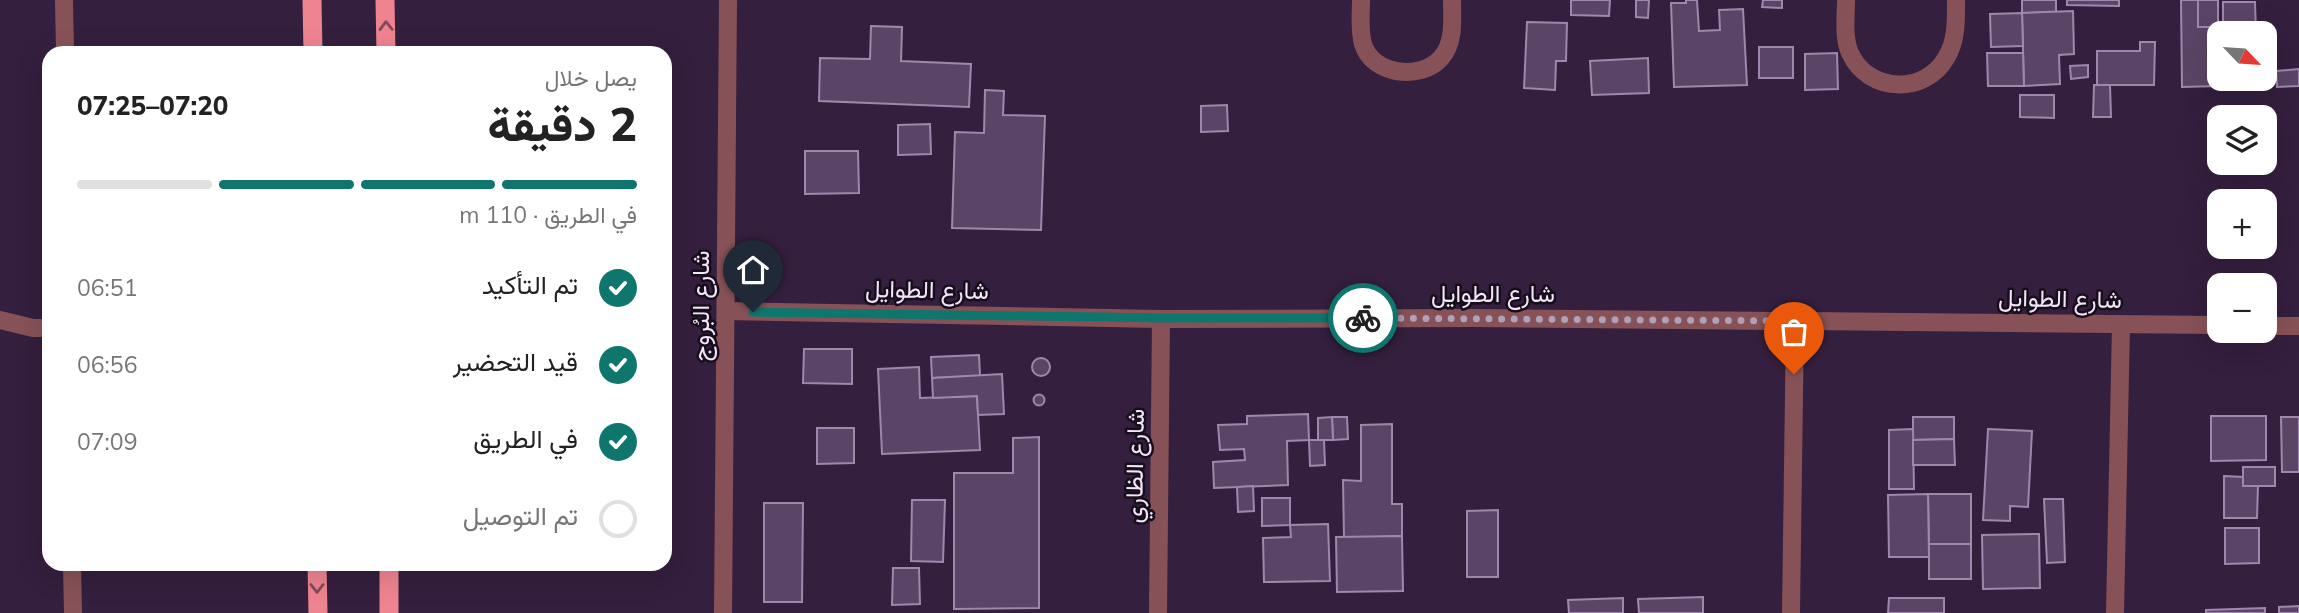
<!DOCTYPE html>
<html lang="ar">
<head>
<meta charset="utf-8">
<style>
	body { margin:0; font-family:Mulish,Vazirmatn,sans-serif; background:#f2f2f2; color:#222; direction:rtl; height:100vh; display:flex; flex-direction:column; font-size:26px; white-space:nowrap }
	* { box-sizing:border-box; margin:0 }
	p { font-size:23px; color:#767676 }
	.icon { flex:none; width:38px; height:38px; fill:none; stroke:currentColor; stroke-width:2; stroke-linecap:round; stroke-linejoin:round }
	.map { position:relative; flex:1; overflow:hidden; direction:ltr }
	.sheet { position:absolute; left:42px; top:46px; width:630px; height:525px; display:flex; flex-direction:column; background:#fff; border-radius:21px; box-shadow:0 7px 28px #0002; direction:rtl }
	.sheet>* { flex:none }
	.needle { width:46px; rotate:115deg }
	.buttons { position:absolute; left:2207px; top:21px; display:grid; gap:14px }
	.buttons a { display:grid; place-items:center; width:70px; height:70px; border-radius:14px; background:#fff; box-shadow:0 7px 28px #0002; font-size:35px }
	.pin { position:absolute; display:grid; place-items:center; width:60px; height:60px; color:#fff; margin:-72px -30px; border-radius:50% 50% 50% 0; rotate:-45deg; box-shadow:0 0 7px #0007 }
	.pin .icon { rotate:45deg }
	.courier { position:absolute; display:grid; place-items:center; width:70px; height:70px; margin:-35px; border:5px solid #0f766e; border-radius:50%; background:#fff; color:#222; box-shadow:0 2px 9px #0007 }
	.head em { font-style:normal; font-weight:800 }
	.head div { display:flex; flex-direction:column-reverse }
	.head { display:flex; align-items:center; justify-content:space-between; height:119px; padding:0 35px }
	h1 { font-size:46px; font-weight:800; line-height:52px }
	.bar { display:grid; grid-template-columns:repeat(4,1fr); gap:10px 7px; align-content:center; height:84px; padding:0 35px }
	.bar i { height:9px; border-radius:5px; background:#e0e0e0 }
	.bar .selected { background:#0f766e }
	.bar p { grid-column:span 4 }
	ol { padding:0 35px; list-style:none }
	li { display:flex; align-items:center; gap:21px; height:77px }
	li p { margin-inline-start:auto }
	li .icon { padding:7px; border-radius:50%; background:#0f766e; color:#fff; stroke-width:4 }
	li:last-child { color:#767676 }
	li i { width:38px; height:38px; border:4px solid #e0e0e0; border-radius:50% }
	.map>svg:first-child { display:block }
	.building { fill:#5b4567; stroke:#9f87ad; stroke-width:2 }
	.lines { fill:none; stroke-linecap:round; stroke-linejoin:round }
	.service { stroke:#875257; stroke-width:18 }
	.minor { stroke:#875257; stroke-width:18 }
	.trunk { stroke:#ee8490; stroke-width:19 }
	.oneway { stroke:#824956 }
	.done { stroke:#b0a0b8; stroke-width:7; stroke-dasharray:0 12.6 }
	.route { stroke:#0f766e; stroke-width:9 }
	.labels { text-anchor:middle; stroke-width:5; stroke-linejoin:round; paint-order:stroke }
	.street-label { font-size:24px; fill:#f2e5fa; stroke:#170e1b }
</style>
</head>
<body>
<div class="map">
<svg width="2299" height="613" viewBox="0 0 2299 613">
	<rect width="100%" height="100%" fill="#341f3e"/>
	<g class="building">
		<polygon points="1571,0 1610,0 1609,16 1571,15"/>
		<polygon points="1636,0 1649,0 1648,18 1636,17"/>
		<polygon points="1686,0 1697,0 1699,31 1720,30 1719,10 1743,9 1747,85 1674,87 1671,3 1686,3"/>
		<polygon points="1763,0 1782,0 1782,8 1762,7"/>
		<polygon points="2022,0 2056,0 2056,12 2022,13"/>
		<polygon points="2067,0 2119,0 2119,6 2067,5"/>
		<polygon points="2181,0 2198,0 2198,27 2223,27 2223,2 2255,2 2256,33 2269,33 2269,53 2264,54 2264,33 2219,33 2219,79 2256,79 2256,85 2182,87"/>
		<rect x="2198" y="0" width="20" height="27"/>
		<polygon points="2073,11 2074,54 2059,55 2060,84 2024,86 2022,13"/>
		<polygon points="2022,13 2023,46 1991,47 1990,14"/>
		<polygon points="1527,22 1567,23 1566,61 1556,61 1555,90 1524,88"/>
		<polygon points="871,26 902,27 901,61 971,64 969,107 819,101 820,58 870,59"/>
		<polygon points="2140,42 2155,42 2154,85 2097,85 2097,51 2140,51"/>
		<rect x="1759" y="47" width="34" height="31"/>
		<polygon points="1837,53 1838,89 1805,90 1805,54"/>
		<polygon points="1987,53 2023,53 2024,86 1988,86"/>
		<polygon points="1648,58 1649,93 1592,95 1590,61"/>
		<polygon points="2088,65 2088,77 2071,79 2070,66"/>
		<polygon points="2299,69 2299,86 2277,87 2276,71"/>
		<polygon points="2094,85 2110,85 2111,117 2093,117"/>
		<polygon points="985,90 1004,91 1003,115 1045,116 1041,230 952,228 955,132 984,133"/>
		<polygon points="2020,95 2054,95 2054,118 2020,117"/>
		<polygon points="1227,105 1228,131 1201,132 1201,106"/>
		<polygon points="930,124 931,154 898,155 898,125"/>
		<polygon points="805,151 858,151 859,193 805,194"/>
		<polygon points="804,349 852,349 852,384 803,383"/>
		<polygon points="979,355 980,376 932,378 931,357"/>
		<circle cx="1041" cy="367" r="9"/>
		<polygon points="919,367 920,398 977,396 980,450 882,454 878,369"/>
		<polygon points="1002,374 1004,414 978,415 977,396 933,398 932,378"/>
		<circle cx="1039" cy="400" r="5.5"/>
		<polygon points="1308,414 1309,440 1287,441 1288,485 1214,488 1213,462 1245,460 1244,449 1220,450 1218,425 1247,424 1247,416"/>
		<polygon points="2211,416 2266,416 2266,460 2211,461"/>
		<polygon points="1332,417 1347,417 1348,439 1333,440"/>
		<polygon points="1332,417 1333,440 1318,440 1318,418"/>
		<polygon points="1913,417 1954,417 1954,439 1913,440"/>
		<polygon points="2281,417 2299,417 2299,472 2282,472"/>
		<polygon points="1392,424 1392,504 1402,504 1402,536 1344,538 1343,480 1361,481 1361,425"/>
		<polygon points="817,428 854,428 854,463 817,464"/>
		<polygon points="1913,429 1914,489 1889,489 1889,430"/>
		<polygon points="1988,429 2032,431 2028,507 2010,506 2010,521 1983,520"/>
		<polygon points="1039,437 1039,608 954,609 954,473 1013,473 1013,438"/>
		<polygon points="1954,439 1955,465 1913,465 1913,440"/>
		<polygon points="1309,440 1324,440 1325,465 1310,466"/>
		<rect x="2243" y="467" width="32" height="19"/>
		<polygon points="2224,476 2243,477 2243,486 2258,486 2257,518 2224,518"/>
		<polygon points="1253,486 1254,511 1238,512 1237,487"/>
		<polygon points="1928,494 1971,494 1971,544 1929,544"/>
		<polygon points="1928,494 1929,557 1889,557 1888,495"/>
		<polygon points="1262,498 1290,498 1290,525 1262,526"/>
		<polygon points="2044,499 2063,499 2065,562 2047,563"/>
		<polygon points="912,500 945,500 943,562 911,561"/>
		<polygon points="764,503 803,503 802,602 764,602"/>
		<polygon points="1498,510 1498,577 1467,577 1467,511"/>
		<polygon points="1328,524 1330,581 1264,582 1263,538 1291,537 1290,525"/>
		<polygon points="2225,528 2259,528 2259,563 2225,564"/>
		<polygon points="2039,534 2040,588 1983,589 1982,535"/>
		<polygon points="1402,536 1403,591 1337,592 1336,537"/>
		<rect x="1929" y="544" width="42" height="35"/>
		<polygon points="893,568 919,568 920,604 892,605"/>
		<polygon points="1703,597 1703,613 1639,613 1638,599"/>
		<polygon points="1623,598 1623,613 1569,613 1568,600"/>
		<polygon points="1889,598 1944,598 1944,613 1888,613"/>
		<polygon points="2299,606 2299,613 2279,613 2279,607"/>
		<polygon points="2265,608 2265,613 2206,613 2206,610"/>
	</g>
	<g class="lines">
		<g class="service">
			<polyline points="64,0 65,52"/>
			<polyline points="0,320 33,328 49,328"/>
			<polyline points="72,564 73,613"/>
		</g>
		<g class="minor">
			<path d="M1361,0C1361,14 1359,30 1363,44C1372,75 1421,81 1441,58C1455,43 1452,19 1452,0"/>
			<path d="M1846,0C1846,17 1843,37 1850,53C1868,93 1925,95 1946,58C1957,41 1956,19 1956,0"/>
			<polyline points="726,311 1161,319 1471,318 2219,325"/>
			<polyline points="2264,326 2299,326"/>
			<polyline points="723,613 728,0"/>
			<polyline points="1158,613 1161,319"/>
			<polyline points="1791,613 1795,321"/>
			<polyline points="2115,613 2121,325"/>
		</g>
		<g class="trunk">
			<polyline points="312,0 313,52"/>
			<polyline points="385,0 386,52"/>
			<polyline points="317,564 318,613"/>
			<polyline points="389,564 389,613"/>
		</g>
	</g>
	<defs><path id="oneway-chevron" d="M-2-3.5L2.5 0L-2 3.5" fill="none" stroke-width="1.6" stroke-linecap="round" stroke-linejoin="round" transform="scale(1.75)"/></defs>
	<g class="oneway">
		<use href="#oneway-chevron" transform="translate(386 26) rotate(-91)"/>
		<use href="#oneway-chevron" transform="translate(317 588) rotate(90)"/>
	</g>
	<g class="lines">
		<polyline class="done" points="1363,318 1795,321 1794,374"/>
		<polyline class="route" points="753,312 1161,318 1363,318"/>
	</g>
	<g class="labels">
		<g class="street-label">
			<text transform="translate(927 290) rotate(1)" y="8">شارع الطوايل</text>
			<text x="1493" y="302">شارع الطوايل</text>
			<text transform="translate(2060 299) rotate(1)" y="8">شارع الطوايل</text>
			<text transform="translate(701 306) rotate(-90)" y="8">شارع البُروج</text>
			<text transform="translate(1135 466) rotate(-89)" y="8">شارع الظاري</text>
		</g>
	</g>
</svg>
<div class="buttons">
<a><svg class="needle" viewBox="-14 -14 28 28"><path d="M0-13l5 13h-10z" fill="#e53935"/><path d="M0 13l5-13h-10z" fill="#767676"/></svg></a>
<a><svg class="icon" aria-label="layers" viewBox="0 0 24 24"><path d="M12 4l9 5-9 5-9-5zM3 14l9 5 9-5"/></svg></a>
<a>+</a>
<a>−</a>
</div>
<div class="pin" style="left:1794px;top:374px;background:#ea580c"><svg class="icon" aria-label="bag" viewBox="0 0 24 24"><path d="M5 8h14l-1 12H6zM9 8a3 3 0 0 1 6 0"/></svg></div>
<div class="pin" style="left:753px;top:312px;background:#1f2937"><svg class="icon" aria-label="home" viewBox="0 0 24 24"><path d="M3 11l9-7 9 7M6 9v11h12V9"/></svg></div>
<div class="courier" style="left:1363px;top:318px"><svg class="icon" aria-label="bike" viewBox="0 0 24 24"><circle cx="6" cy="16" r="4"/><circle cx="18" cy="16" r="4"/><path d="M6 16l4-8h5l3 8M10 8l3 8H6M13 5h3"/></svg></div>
<section class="sheet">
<div class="head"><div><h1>2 دقيقة</h1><p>يصل خلال</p></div><em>07:20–07:25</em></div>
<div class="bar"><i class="selected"></i><i class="selected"></i><i class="selected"></i><i></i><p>في الطريق · 110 m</p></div>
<ol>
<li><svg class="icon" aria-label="check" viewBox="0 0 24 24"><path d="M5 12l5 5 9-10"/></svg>تم التأكيد<p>06:51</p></li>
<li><svg class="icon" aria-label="check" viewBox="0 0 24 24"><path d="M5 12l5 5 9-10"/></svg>قيد التحضير<p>06:56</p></li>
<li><svg class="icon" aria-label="check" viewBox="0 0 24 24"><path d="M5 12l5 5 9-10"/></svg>في الطريق<p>07:09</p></li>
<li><i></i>تم التوصيل</li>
</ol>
</section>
</div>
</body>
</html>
